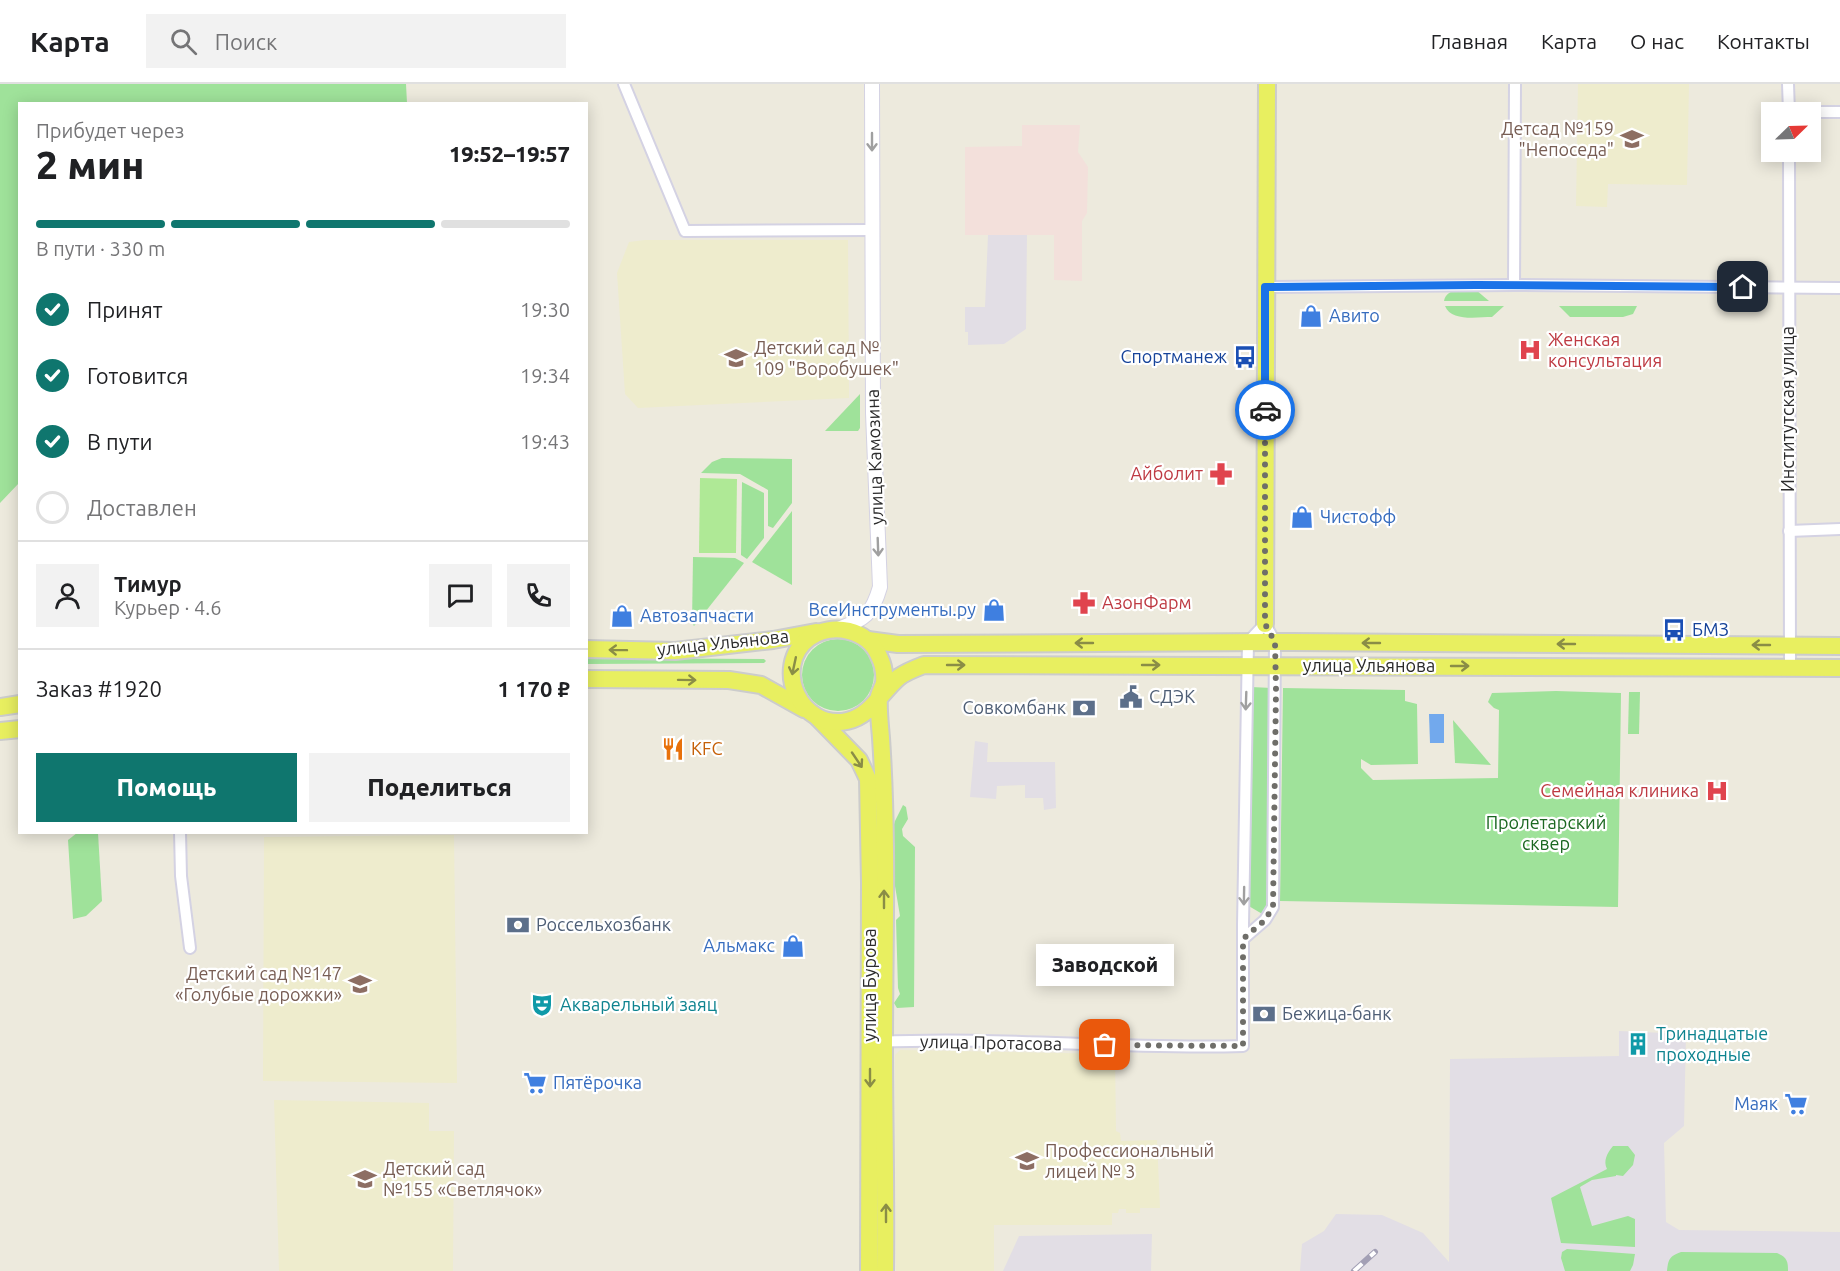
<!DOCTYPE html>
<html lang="ru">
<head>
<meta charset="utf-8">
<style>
	body { margin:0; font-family:Ubuntu,sans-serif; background:#f2f2f2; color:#202124; height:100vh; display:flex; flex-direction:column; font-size:22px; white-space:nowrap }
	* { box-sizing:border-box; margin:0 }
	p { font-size:20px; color:#757577 }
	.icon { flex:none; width:33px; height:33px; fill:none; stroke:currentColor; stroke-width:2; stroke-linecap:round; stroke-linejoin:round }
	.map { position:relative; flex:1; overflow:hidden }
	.drawer { position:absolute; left:18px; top:18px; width:570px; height:732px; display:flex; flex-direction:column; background:#fff; border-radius:0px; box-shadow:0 3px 15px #0003 }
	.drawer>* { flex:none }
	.needle { width:39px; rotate:67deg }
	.tools { position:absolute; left:1761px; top:18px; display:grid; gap:12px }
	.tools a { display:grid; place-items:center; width:60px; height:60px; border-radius:0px; background:#fff; box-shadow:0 3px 15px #0003; font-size:30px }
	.pin { position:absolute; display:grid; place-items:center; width:51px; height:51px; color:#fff; margin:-26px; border-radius:12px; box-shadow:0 3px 9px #0006 }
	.courier { position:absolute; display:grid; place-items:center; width:60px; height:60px; margin:-30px; border:4px solid #1a73e8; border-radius:50%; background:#fff; color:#222; box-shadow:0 2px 8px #0007 }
	.bubble { position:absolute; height:42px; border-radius:0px; background:#fff; box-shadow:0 3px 15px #0003; font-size:20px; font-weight:800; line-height:42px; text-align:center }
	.summary em { font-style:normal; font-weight:800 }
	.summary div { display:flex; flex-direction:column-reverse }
	.summary { display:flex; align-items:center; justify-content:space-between; height:102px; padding:0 18px }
	h1 { font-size:39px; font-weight:800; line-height:45px }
	.bar { display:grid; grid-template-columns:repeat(4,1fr); gap:9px 6px; align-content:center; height:72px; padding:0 18px }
	.bar i { height:8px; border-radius:4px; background:#e0e0e0 }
	.bar .selected { background:#0f766e }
	.bar p { grid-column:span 4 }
	.line { display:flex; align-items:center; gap:15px; padding:0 18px; border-top:2px solid #e0e0e0 }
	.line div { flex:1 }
	.round { display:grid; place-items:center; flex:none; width:63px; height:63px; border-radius:0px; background:#f2f2f2 }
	ol { padding:0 18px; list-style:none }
	li { display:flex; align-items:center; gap:18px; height:66px }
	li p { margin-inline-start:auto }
	li .icon { padding:6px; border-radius:50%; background:#0f766e; color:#fff; stroke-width:4 }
	li:last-child { color:#757577 }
	li i { width:33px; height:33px; border:3px solid #e0e0e0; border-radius:50% }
	.cta { display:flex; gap:12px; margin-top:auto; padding:12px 18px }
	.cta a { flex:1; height:69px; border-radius:0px; background:#0f766e; color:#fff; font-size:24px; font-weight:800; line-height:69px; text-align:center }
	.cta a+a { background:#f2f2f2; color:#202124 }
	header { display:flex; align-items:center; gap:36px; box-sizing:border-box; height:84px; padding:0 30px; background:#fff; border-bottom:2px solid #e0e0e0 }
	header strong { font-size:28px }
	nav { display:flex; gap:33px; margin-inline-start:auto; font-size:21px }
	.search { width:420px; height:54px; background:#f2f2f2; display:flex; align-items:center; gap:15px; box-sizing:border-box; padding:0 21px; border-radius:0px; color:#757577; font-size:22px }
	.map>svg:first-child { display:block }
	.industrial { fill:#e2dee5 }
	.education { fill:#eeeccd }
	.medical { fill:#f3e0db }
	.green { fill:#9fe29a }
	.pitch { fill:#afe996 }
	.water { fill:#72a9ed }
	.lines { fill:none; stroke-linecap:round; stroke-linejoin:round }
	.minor-casing { stroke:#d4d2e3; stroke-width:14 }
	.tertiary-casing { stroke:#d4d2e3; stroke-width:16 }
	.primary-casing { stroke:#ccc; stroke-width:20 }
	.minor { stroke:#fff; stroke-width:10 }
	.tertiary { stroke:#fff; stroke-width:14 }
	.primary { stroke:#e8ef60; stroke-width:16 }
	.rail-casing { stroke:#a3a0b5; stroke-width:6 }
	.rail { stroke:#fff; stroke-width:4; stroke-dasharray:11; stroke-linecap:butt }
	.oneway { stroke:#a0a0a0 }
	.oneway2 { stroke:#8a8d46 }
	.done { stroke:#6f6e69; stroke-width:6; stroke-dasharray:0 10.8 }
	.route { stroke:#1a73e8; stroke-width:8 }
	.labels { text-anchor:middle; stroke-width:4.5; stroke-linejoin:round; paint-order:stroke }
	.education-label { font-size:18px; fill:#785e54; stroke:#fff; text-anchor:start }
	.shop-label { font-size:18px; fill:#366cbe; stroke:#fff; text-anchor:start }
	.health-label { font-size:18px; fill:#be3a42; stroke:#fff; text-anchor:start }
	.transit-label { font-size:18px; fill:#164399; stroke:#fff; text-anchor:end }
	.street-label { font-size:18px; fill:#2b2b2b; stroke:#fff }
	.service-label { font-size:18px; fill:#4e5e75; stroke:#fff; text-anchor:start }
	.food-label { font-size:18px; fill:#c56008; stroke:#fff; text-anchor:start }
	.park-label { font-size:18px; fill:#1b6721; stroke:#fff }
	.culture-label { font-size:18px; fill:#0d838f; stroke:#fff; text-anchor:start }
</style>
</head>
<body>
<header>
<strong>Карта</strong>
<div class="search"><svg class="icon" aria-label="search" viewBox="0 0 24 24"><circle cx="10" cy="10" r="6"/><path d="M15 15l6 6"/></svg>Поиск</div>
<nav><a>Главная</a><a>Карта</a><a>О нас</a><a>Контакты</a></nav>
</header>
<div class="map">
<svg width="1840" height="1187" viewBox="0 0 1840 1187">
	<rect width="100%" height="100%" fill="#edeadd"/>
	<g class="industrial">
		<polygon points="1027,150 1026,245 1004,260 968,261 968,248 965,248 965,223 985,223 988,151"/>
		<polygon points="975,657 988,659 987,678 1055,678 1056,724 1044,726 1043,714 1025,714 1025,701 997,702 996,715 970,713"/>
		<polygon points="1619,947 1686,950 1684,1042 1664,1059 1666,1138 1679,1146 1840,1148 1840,1187 1300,1187 1302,1160 1324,1147 1336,1130 1382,1131 1423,1149 1449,1178 1450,975 1619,972"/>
		<polygon points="1152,1150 1151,1187 1003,1187 1019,1152"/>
	</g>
	<g class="education">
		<polygon points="1578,0 1689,0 1687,101 1608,100 1607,123 1576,122"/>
		<polygon points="645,156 848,156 849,314 638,324 625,310 617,189 629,158"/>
		<polygon points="454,751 457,999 263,997 264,753"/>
		<polygon points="900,966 1115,970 1116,1047 1120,1049 1121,1057 1157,1056 1160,1124 1140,1124 1140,1129 1126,1129 1126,1125 1119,1125 1118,1129 1112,1129 1112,1141 994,1141 994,1187 896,1187 895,971"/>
		<polygon points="274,1016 429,1019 429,1047 454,1047 453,1187 279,1187"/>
	</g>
	<polygon class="medical" points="1022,41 1080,41 1078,68 1088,83 1087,129 1082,137 1082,197 1054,196 1054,151 965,151 965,63 1022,62"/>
	<g class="green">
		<polygon points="0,0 406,0 407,19 20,20 19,399 0,419"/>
		<path d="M1458,206H1476L1489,217H1444C1445,210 1451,207 1458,206Z"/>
		<path d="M1445,222H1504L1492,233C1478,233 1451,238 1445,222Z"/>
		<polygon points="1559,222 1637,222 1633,230 1623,233 1570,233"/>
		<polygon points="860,310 860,344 858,347 825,347"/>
		<polygon points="722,374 792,375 792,419 773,444 768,442 768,406 740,390 701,389 712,378"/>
		<polygon points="742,398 764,409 764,454 747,475 741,471"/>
		<polygon points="792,427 792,501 752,478"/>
		<polygon points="693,473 735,474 744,479 694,542 692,539"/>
		<circle cx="838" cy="591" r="36"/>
		<polygon points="587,574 764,575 766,577 764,579 587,580"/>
		<polygon points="1251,603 1272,604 1269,822 1264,831 1247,821"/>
		<polygon points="1283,604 1405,606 1405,617 1417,620 1418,680 1371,681 1361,675 1361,684 1373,696 1498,694 1499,626 1494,624 1488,618 1492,609 1556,607 1621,609 1618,823 1280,817"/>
		<polygon points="1629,608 1640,608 1639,650 1628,650"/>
		<polygon points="1453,636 1491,681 1455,679"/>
		<polygon points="903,721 906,723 908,735 902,745 903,752 915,763 914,923 897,924 894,919 900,910 898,904 896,836 900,832 893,790 895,768 893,744 895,737"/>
		<polygon points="77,749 98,749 102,817 86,832 73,835 68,756"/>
		<path d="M1613,1062H1628L1635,1071L1633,1081L1623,1092L1616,1091V1092L1592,1096L1580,1103L1592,1142L1628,1132L1635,1135V1163L1561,1159L1551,1114L1607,1085C1603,1077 1607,1069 1613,1062Z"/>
		<polygon points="1567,1165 1635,1170 1633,1181 1630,1187 1565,1187 1561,1174 1562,1168"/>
		<path d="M1681,1168L1777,1169C1787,1173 1788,1177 1788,1187H1667C1668,1175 1670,1172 1681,1168Z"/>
	</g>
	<polygon class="pitch" points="700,394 737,395 736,469 699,469"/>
	<polygon class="water" points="1429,630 1444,630 1444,659 1430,659"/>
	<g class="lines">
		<g class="minor-casing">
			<g id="minor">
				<polyline points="624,0 685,147 871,146"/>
				<polyline points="1788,0 1789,28"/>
				<polyline points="1789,28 1840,28"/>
				<polyline points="1789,68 1790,583"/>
				<polyline points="1514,201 1515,0"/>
				<polyline points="1265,203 1514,201 1840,204"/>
				<polyline points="1789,447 1840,445"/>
				<polyline points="180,748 181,792 190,864"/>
				<path d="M879,958C1000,952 1122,966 1243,962C1243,922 1243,882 1243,841L1248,558L1265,540L1275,558L1273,823L1265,836L1243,855"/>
			</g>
		</g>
		<g class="tertiary-casing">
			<path id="tertiary" d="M838,545C865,535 872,531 880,503L873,329L872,0"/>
		</g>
		<g class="primary-casing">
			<g id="primary">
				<polyline points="1265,540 1267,0"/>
				<polyline points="868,556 898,560 1293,558 1840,562"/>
				<polyline points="586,565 675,567 773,556 816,548"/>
				<polyline points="586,595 729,596 761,601 804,625"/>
				<polyline points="0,623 20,620"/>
				<polyline points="818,634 859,676 868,695 870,799 869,1187"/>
				<polyline points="0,647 20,645"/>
				<path d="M885,1187C886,1111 884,1036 884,960C884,858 888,756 881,654C880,641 878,625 879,612C880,608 883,603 884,599C885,590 883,580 879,572C868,545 832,538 809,554C771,583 801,647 847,637C871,632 881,608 899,593C906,588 916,584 924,581L1840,584"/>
			</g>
		</g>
		<use href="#minor" class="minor"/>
		<use href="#tertiary" class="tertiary"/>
		<use href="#primary" class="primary"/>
		<g class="rail-casing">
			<polyline id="rail" points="1354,1187 1375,1168"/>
		</g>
		<use href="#rail" class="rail"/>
	</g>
	<defs><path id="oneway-shaft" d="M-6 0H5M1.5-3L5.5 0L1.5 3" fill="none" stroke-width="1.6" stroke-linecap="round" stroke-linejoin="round" transform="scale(1.5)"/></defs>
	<g class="oneway">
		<use href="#oneway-shaft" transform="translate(872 58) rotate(90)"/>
		<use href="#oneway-shaft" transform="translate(878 463) rotate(88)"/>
		<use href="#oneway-shaft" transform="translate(1246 617) rotate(92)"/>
		<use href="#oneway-shaft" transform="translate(1244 812) rotate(91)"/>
	</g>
	<g class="oneway2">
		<use href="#oneway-shaft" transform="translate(1084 559) rotate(180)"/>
		<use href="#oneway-shaft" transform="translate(1371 559) rotate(-180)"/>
		<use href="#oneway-shaft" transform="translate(1566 560) rotate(-180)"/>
		<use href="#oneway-shaft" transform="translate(1761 561) rotate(-180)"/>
		<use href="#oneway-shaft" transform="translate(618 566) rotate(-179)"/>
		<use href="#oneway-shaft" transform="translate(956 581)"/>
		<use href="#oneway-shaft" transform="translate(1151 581)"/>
		<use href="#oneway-shaft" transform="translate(794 582) rotate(102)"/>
		<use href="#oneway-shaft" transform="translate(1460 582)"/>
		<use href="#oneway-shaft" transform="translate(687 596) rotate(1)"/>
		<use href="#oneway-shaft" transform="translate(857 676) rotate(56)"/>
		<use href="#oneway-shaft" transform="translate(884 815) rotate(-90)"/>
		<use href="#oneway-shaft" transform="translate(870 994) rotate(90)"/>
		<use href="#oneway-shaft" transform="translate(886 1129) rotate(-90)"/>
	</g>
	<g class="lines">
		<polyline class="done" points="1105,961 1243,962 1243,855 1265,836 1273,823 1276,606 1275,558 1265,540 1265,326"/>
		<polyline class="route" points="1265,326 1265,203 1476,201 1743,203"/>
	</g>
	<defs>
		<g id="school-bare" transform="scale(1.8)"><path d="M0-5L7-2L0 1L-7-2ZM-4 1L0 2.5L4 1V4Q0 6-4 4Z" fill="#8d6e63" stroke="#fff" stroke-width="2.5" paint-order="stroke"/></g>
		<g id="shop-bare" transform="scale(1.8)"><path d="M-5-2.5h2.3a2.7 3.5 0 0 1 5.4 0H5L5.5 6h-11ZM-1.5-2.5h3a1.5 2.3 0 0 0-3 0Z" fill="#3f7fe0" stroke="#fff" stroke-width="2.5" paint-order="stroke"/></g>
		<g id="hospital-bare" transform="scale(1.8)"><path d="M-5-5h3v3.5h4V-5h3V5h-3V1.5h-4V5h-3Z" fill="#e0444e" stroke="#fff" stroke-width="2.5" paint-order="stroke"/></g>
		<g id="bus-bare" transform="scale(1.8)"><path d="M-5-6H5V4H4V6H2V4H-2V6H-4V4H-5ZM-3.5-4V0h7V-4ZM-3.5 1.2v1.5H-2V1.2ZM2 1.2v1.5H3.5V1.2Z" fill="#1a4fb4" stroke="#fff" stroke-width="2.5" paint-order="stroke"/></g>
		<g id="pharmacy-bare" transform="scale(1.8)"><path d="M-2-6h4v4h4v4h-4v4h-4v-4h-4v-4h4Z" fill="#e0444e" stroke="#fff" stroke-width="2.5" paint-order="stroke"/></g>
		<g id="civic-bare" transform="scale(1.8)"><path d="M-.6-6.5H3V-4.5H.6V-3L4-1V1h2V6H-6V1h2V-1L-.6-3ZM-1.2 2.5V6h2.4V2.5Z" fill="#5c6f8a" stroke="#fff" stroke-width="2.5" paint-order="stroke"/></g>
		<g id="bank-bare" transform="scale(1.8)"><path d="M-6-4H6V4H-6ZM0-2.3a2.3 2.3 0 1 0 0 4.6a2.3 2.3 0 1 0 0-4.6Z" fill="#5c6f8a" stroke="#fff" stroke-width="2.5" paint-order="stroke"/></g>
		<g id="restaurant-bare" transform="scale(1.8)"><path d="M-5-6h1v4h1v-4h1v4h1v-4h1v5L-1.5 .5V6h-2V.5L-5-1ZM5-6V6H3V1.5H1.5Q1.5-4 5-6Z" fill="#e8710a" stroke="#fff" stroke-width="2.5" paint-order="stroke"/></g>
		<g id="theatre-bare" transform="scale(1.8)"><path d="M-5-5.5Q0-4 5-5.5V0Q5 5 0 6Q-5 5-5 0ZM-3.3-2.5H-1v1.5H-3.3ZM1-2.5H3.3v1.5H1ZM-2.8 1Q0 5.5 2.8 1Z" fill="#0f9aa8" stroke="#fff" stroke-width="2.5" paint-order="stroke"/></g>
		<g id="building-bare" transform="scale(1.8)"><path d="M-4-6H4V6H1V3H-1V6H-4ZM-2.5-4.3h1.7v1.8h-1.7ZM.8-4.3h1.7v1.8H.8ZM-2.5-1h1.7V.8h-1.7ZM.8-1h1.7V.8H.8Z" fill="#0f9aa8" stroke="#fff" stroke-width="2.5" paint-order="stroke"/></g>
		<g id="supermarket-bare" transform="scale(1.8)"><path d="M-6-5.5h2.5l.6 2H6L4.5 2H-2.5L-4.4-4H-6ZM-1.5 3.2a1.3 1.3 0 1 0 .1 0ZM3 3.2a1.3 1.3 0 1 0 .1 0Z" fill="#3f7fe0" stroke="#fff" stroke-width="2.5" paint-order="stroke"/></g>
		<g id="university-bare" transform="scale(1.8)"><path d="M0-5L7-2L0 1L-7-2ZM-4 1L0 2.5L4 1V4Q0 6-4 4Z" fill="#8d6e63" stroke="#fff" stroke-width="2.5" paint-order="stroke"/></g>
	</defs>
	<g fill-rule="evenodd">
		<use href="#school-bare" x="1632" y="55"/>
		<use href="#shop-bare" x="1311" y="232"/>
		<use href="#hospital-bare" x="1530" y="266"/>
		<use href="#bus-bare" x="1245" y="273"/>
		<use href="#school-bare" x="736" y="274"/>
		<use href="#pharmacy-bare" x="1221" y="390"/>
		<use href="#shop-bare" x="1302" y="433"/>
		<use href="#pharmacy-bare" x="1084" y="519"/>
		<use href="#shop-bare" x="994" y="526"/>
		<use href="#shop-bare" x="622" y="532"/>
		<use href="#bus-bare" x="1674" y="546"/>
		<use href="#civic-bare" x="1131" y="613"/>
		<use href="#bank-bare" x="1084" y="624"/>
		<use href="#restaurant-bare" x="673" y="665"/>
		<use href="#hospital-bare" x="1717" y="707"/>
		<use href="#bank-bare" x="518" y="841"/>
		<use href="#shop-bare" x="793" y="862"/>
		<use href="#school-bare" x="360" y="900"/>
		<use href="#theatre-bare" x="542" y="921"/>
		<use href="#bank-bare" x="1264" y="930"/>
		<use href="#building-bare" x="1638" y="960"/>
		<use href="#supermarket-bare" x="535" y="999"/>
		<use href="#supermarket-bare" x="1796" y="1020"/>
		<use href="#university-bare" x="1027" y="1077"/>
		<use href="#school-bare" x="365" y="1095"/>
	</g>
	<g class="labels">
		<g class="education-label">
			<text x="1614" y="51" text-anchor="end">Детсад №159<tspan x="1614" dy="21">"Непоседа"</tspan></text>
			<text x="754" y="270">Детский сад №<tspan x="754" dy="21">109 "Воробушек"</tspan></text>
			<text x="342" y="896" text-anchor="end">Детский сад №147<tspan x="342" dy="21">«Голубые дорожки»</tspan></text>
			<text x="1045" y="1073">Профессиональный<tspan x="1045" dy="21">лицей № 3</tspan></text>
			<text x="383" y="1091">Детский сад<tspan x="383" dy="21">№155 «Светлячок»</tspan></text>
		</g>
		<g class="shop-label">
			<text x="1329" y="238">Авито</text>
			<text x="1320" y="439">Чистофф</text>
			<text x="976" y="532" text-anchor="end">ВсеИнструменты.ру</text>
			<text x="640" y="538">Автозапчасти</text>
			<text x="775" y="868" text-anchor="end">Альмакс</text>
			<text x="553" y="1005">Пятёрочка</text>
			<text x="1778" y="1026" text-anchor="end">Маяк</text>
		</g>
		<g class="health-label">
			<text x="1548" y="262">Женская<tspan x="1548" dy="21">консультация</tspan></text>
			<text x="1203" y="396" text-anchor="end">Айболит</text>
			<text x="1102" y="525">АзонФарм</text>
			<text x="1699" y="713" text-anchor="end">Семейная клиника</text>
		</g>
		<g class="transit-label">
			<text x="1227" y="279">Спортманеж</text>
			<text x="1692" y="552" text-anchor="start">БМЗ</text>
		</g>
		<g class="street-label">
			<text transform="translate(1788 325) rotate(-90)" y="6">Институтская улица</text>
			<text transform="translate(875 373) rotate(-92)" y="6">улица Камозина</text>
			<text transform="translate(723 559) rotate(-6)" y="6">улица Ульянова</text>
			<text x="1369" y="588">улица Ульянова</text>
			<text transform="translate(870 901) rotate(-90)" y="6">улица Бурова</text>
			<text transform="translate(991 959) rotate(1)" y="6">улица Протасова</text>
		</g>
		<g class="service-label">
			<text x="1149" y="619">СДЭК</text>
			<text x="1066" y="630" text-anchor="end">Совкомбанк</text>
			<text x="536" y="847">Россельхозбанк</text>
			<text x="1282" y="936">Бежица-банк</text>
		</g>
		<g class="food-label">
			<text x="691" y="671">KFC</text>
		</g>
		<g class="park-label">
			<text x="1546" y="745">Пролетарский<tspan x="1546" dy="21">сквер</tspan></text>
		</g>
		<g class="culture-label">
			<text x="560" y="927">Акварельный заяц</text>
			<text x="1656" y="956">Тринадцатые<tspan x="1656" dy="21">проходные</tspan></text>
		</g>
	</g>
</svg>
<div class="tools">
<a><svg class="needle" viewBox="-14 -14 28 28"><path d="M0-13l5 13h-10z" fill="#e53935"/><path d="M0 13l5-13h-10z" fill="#757577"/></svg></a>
</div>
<div class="pin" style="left:1105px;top:961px;background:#ea580c"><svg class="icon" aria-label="bag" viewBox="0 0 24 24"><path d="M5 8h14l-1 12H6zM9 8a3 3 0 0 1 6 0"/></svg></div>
<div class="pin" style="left:1743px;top:203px;background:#1f2937"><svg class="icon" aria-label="home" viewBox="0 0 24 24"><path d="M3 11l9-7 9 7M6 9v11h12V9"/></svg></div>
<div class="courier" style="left:1265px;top:326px"><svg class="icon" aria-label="car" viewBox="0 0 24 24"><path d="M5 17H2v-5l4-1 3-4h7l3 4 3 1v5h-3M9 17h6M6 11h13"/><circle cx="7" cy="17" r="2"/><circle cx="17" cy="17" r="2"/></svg></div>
<div class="bubble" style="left:1036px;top:860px;width:138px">Заводской</div>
<section class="drawer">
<div class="summary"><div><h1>2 мин</h1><p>Прибудет через</p></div><em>19:52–19:57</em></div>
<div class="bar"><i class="selected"></i><i class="selected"></i><i class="selected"></i><i></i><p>В пути · 330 m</p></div>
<ol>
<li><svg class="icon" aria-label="check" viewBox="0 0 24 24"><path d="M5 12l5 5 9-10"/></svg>Принят<p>19:30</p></li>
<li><svg class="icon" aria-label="check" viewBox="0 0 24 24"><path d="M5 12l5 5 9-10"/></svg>Готовится<p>19:34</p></li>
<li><svg class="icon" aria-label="check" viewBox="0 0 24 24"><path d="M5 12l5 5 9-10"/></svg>В пути<p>19:43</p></li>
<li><i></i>Доставлен</li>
</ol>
<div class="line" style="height:108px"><a class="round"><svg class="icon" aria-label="person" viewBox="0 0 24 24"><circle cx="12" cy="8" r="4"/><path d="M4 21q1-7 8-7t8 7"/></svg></a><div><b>Тимур</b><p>Курьер · 4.6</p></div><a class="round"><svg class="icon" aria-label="chat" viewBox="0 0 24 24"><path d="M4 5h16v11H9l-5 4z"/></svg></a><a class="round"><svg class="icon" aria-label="phone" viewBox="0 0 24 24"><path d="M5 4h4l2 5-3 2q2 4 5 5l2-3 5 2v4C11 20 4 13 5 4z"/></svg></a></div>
<div class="line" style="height:78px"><div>Заказ #1920</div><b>1 170 ₽</b></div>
<div class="cta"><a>Помощь</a><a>Поделиться</a></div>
</section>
</div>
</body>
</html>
